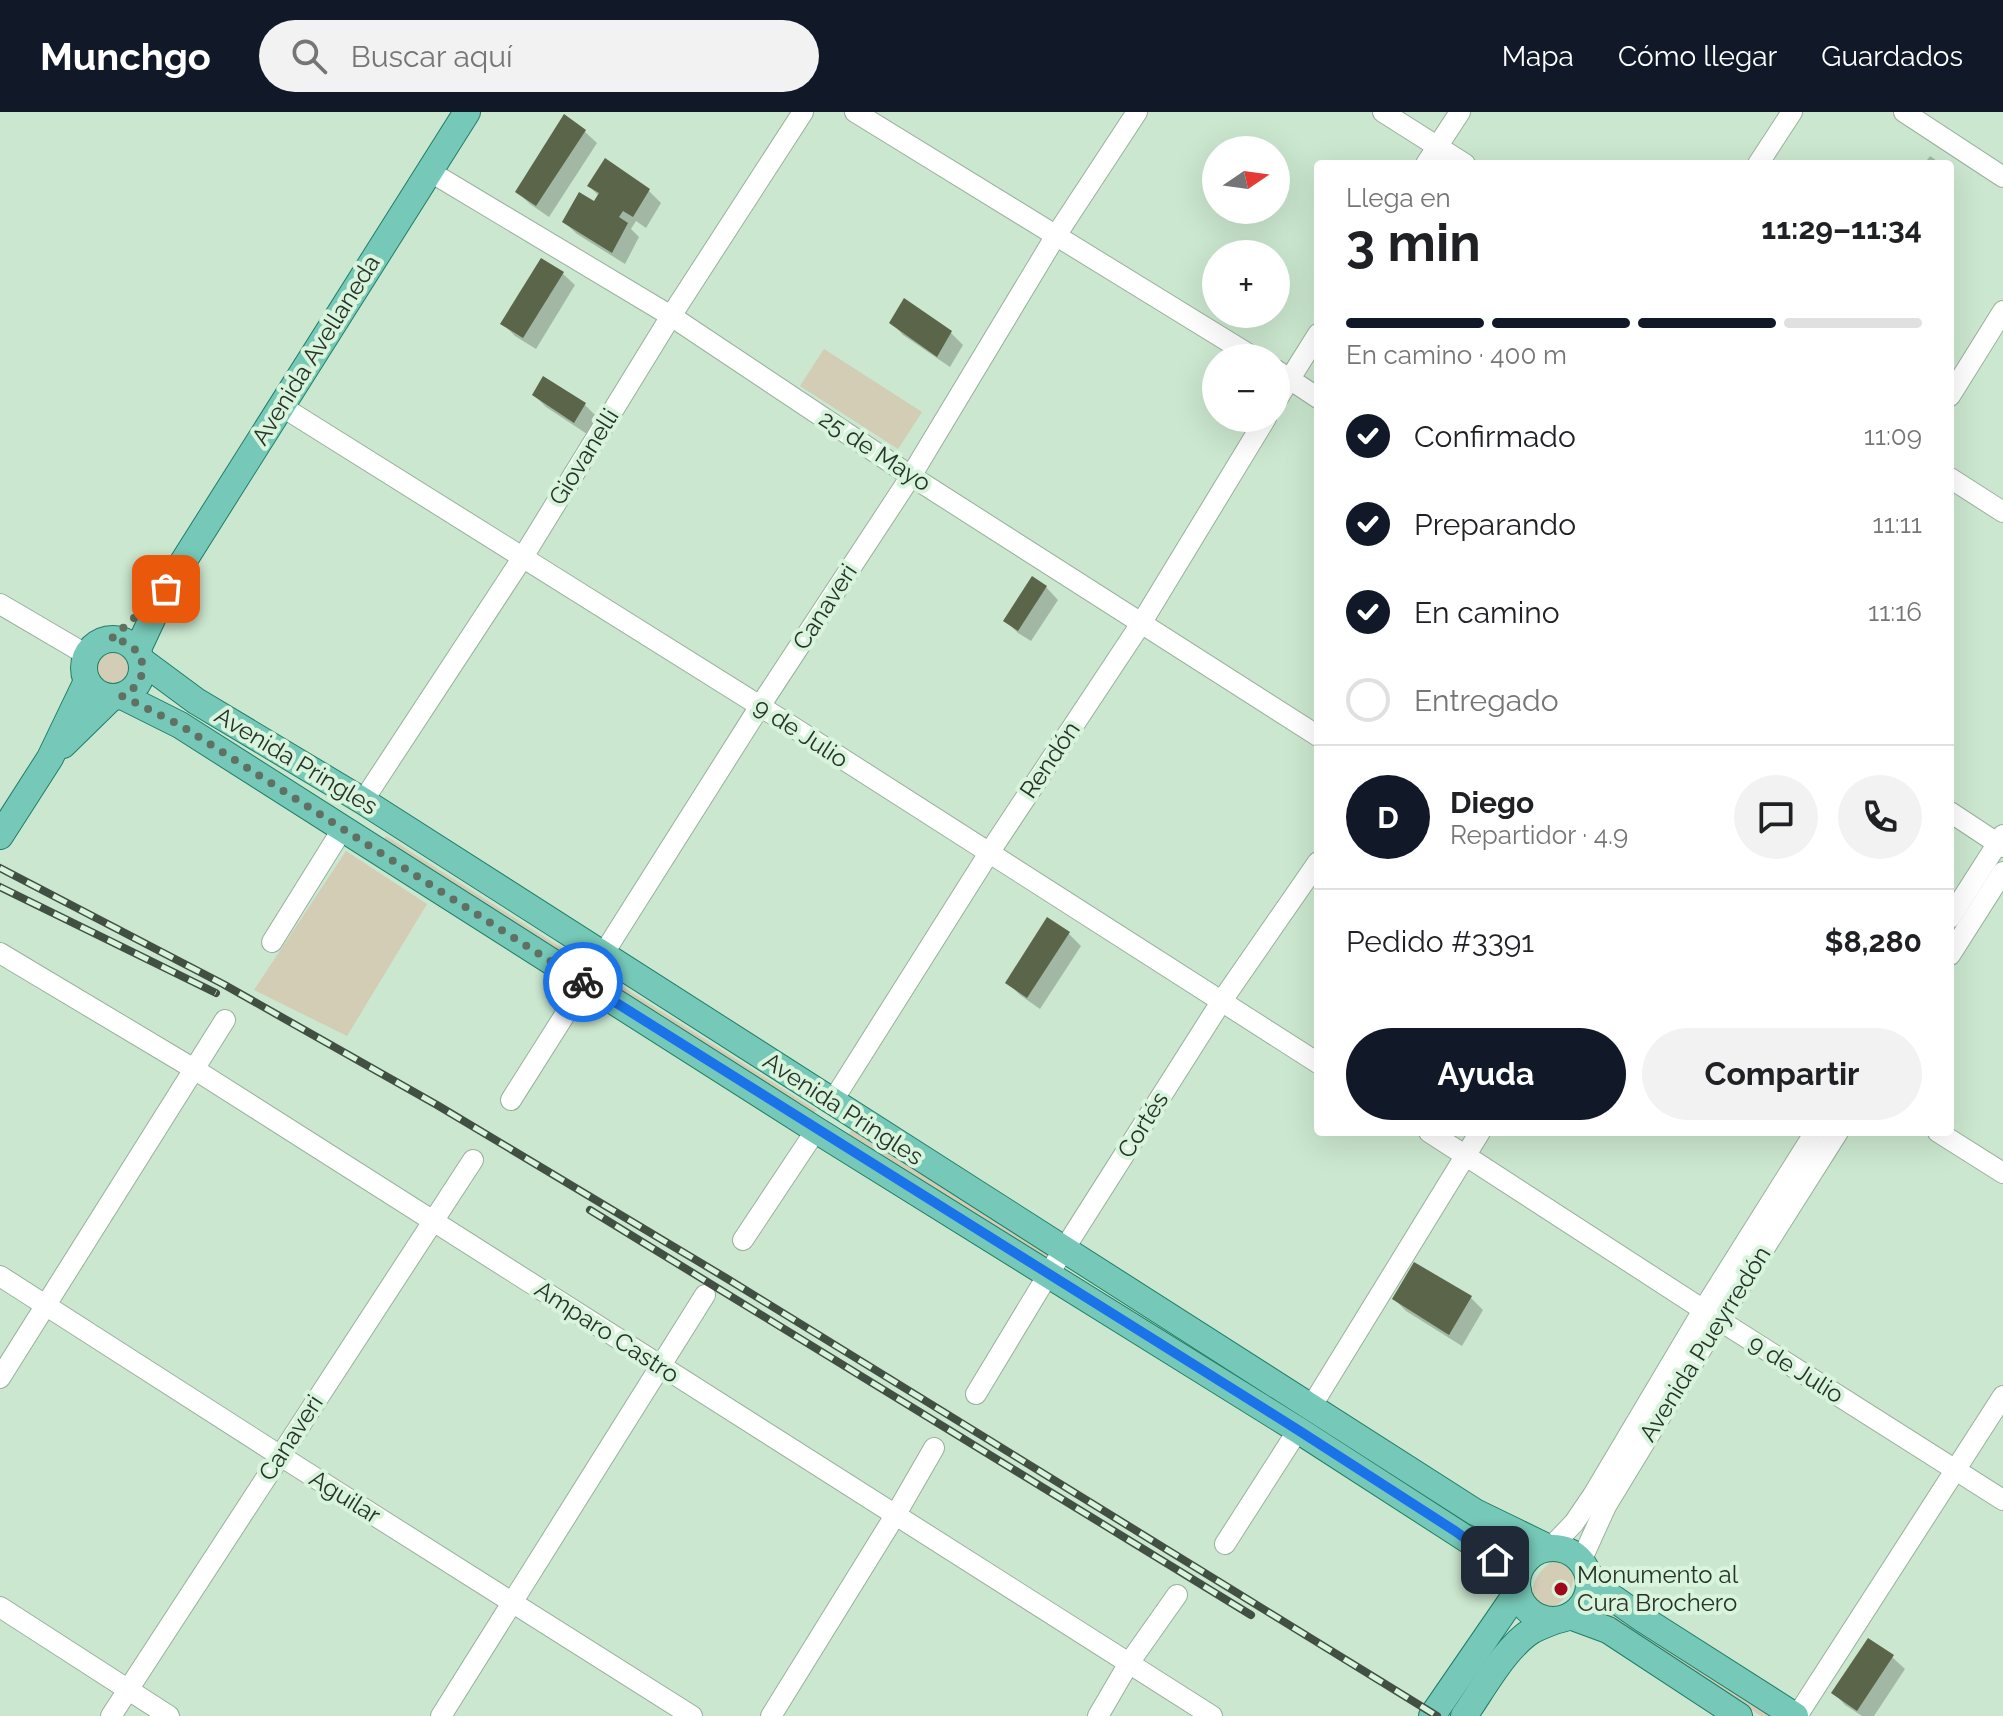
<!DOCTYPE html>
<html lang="es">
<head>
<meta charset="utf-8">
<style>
	body { margin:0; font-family:Raleway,sans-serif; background:#f2f2f2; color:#202124; height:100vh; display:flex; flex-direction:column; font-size:30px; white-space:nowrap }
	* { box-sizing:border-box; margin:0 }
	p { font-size:26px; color:#757577 }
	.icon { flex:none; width:44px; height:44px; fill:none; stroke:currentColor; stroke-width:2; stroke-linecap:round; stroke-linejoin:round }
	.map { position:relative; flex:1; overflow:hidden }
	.panel { position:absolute; left:1314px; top:48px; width:640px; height:976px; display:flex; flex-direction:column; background:#fff; border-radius:8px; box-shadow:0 8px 32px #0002 }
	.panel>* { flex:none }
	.needle { width:52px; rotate:77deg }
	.buttons { position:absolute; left:1202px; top:24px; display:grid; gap:16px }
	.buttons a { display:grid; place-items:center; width:88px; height:88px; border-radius:50%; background:#fff; box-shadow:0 8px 32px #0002; font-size:40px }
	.pin { position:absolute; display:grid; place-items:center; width:68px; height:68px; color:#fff; margin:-34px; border-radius:16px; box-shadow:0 4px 12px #0006 }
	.courier { position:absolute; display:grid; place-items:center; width:80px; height:80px; margin:-40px; border:6px solid #1a73e8; border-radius:50%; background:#fff; color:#222; box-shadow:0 2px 10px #0007 }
	.overview em { font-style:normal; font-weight:700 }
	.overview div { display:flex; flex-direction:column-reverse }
	.overview { display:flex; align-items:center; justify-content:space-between; height:136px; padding:0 32px }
	h1 { font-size:52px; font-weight:700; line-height:60px }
	.bar { display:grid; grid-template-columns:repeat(4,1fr); gap:12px 8px; align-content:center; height:96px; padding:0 32px }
	.bar i { height:10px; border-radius:6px; background:#e0e0e0 }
	.bar .on { background:#111827 }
	.bar p { grid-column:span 4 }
	.line { display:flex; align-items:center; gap:20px; padding:0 32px; border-top:2px solid #e0e0e0 }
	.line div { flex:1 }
	.round { display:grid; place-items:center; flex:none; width:84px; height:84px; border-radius:42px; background:#f2f2f2 }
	ol { padding:0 32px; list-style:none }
	li { display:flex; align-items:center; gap:24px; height:88px }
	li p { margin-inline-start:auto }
	li .icon { padding:8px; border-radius:50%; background:#111827; color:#fff; stroke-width:4 }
	li:last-child { color:#757577 }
	li i { width:44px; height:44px; border:4px solid #e0e0e0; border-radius:50% }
	.cta { display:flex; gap:16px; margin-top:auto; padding:16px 32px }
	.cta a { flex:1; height:92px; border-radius:48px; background:#111827; color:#fff; font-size:32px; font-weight:700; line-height:92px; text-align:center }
	.cta a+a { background:#f2f2f2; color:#202124 }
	header { display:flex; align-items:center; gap:48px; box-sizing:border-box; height:112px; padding:0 40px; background:#111827; color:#fff }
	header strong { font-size:38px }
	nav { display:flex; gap:44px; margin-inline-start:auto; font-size:28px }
	.search { width:560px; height:72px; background:#f2f2f2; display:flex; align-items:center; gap:20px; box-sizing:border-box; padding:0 28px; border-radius:44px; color:#757577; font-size:30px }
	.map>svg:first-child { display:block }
	.green { fill:#d2cdb4 }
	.shadow { fill:#0003 }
	.building { fill:#5b6549 }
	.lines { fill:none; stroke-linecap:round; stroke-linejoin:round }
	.minor-casing { stroke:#97b29a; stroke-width:22 }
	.major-casing { stroke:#1f7d67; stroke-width:28 }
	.minor { stroke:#fff; stroke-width:20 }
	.major { stroke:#76c9b8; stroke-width:26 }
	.rail-casing { stroke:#425044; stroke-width:8 }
	.rail { stroke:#d8f4dc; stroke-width:5; stroke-dasharray:15; stroke-linecap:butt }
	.done { stroke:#607163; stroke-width:8; stroke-dasharray:0 14.4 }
	.route { stroke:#1a73e8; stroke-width:10 }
	.poi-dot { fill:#a2061b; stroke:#d8f4dc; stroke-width:3 }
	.labels { text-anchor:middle; stroke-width:8; stroke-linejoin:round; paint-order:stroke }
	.street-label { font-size:24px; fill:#273229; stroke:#d8f4dc }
	.poi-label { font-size:24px; fill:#273229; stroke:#d8f4dc; text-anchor:start }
</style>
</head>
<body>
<header>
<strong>Munchgo</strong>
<div class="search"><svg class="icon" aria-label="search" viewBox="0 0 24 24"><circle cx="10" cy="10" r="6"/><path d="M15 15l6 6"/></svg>Buscar aquí</div>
<nav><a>Mapa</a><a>Cómo llegar</a><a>Guardados</a></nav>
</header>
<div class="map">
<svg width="2003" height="1604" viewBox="0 0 2003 1604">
	<rect width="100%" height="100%" fill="#cbe7cf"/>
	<g class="green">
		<polygon points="824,237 922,300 898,337 800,274"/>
		<circle cx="113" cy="555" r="16"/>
		<polygon points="386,724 582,849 579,854 383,729"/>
		<polygon points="346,739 427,792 347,924 254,878"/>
		<polygon points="620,873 816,998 813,1003 617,878"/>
		<polygon points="852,1017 1048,1143 1045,1148 849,1022"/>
		<path d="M1555,1448C1595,1451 1561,1508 1540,1493C1522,1480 1541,1454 1555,1448Z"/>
		<polygon points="1605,1497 1772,1604 1761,1604 1602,1502"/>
	</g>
	<g class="shadow">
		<polygon points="584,19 597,31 549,105 530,92 517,80"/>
		<polygon points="1930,44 1933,46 1941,52 1924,52"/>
		<polygon points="605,49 649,79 661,91 646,116 636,109 631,117 639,125 625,152 577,122 564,110 595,91 599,84 589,74"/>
		<polygon points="562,161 575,173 536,237 515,224 503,212"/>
		<polygon points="904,189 951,221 963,233 950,255 903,223 891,210"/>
		<polygon points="544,267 585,293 597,305 587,322 546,295 534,283"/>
		<polygon points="1046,475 1058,488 1031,529 1018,521 1006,509"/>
		<polygon points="1048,807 1069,822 1081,834 1040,897 1020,883 1008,871"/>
		<polygon points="1471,1186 1483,1198 1462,1234 1406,1199 1394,1187"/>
		<polygon points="1892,1545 1905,1557 1874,1604 1862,1604 1845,1593 1833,1580"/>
	</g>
	<g class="building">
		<polygon points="564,2 586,18 536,94 515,80"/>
		<polygon points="605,46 650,77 633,105 623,99 619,105 628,111 612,141 562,110 579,80 594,89 599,81 587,74"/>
		<polygon points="541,146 564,160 523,226 500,212"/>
		<polygon points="904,186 952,219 937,245 889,211"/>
		<polygon points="543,264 586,291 574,311 532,283"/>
		<polygon points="1032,464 1047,474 1018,519 1003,509"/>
		<polygon points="1047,805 1070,820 1027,886 1005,871"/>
		<polygon points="1414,1150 1472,1184 1449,1223 1392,1187"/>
		<polygon points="1868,1526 1894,1543 1857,1599 1831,1581"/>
	</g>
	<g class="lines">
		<g class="minor-casing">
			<g id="minor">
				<polyline points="855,0 1255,246"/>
				<polyline points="1383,0 1465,52"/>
				<polyline points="1904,0 2003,65"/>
				<polyline points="1426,52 1460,0"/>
				<polyline points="1758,52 1792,0"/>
				<polyline points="429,59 671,204 911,364 1318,624"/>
				<polyline points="1276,258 1318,286"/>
				<polyline points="1950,284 2003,199"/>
				<polyline points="1276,289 1318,222"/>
				<polyline points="281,294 760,594 1318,951"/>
				<polyline points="1950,366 2003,400"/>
				<polyline points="0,492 87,543"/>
				<polyline points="363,689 523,445 671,204 803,0"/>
				<polyline points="1950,700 2003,735"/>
				<polyline points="1950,806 2003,723"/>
				<polyline points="272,830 343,716"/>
				<polyline points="0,841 194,957 1212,1604"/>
				<polyline points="1950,843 2003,760"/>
				<polyline points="511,988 760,594 911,364 1055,125 1137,0"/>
				<polyline points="832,990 989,741 1142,510 1266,306"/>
				<polyline points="1429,1020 1719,1208 2003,1388"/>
				<polyline points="1938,1020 2003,1061"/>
				<polyline points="743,1128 816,1018"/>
				<polyline points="0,1164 279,1343 692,1604"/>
				<polyline points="0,1266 225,908"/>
				<polyline points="976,1282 1049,1161 1221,890 1318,750"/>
				<polyline points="1311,1295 1480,1020"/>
				<polyline points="1225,1432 1298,1318"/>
				<polyline points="1550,1436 1574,1411 1593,1383 1703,1198 1815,1020"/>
				<polyline points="1581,1449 1606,1394 1719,1208 1838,1020"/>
				<polyline points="0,1495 169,1604"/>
				<polyline points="111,1604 473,1048"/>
				<polyline points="441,1604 705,1183"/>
				<polyline points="771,1604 896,1402 934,1336"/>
				<polyline points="1098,1604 1129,1551 1177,1483"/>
				<polyline points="1797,1604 2003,1284"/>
			</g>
		</g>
		<g class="major-casing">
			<g id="major">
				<circle cx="113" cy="556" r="29"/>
				<polyline points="137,539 166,477 467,0"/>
				<polyline points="142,549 196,589 363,689 1475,1400 1549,1436"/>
				<polyline points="122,584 180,613 816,1018 1298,1318 1482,1437 1517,1467"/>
				<polyline points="63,633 112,585"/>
				<polyline points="0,724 50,646 87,569"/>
				<circle cx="1553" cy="1472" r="36"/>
				<polyline points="1588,1461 1600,1477 1643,1507 1795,1604"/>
				<polyline points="1570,1504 1608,1518 1739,1604"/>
				<polyline points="1432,1604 1518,1479"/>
				<path d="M1464,1604C1483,1577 1505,1535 1533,1518C1541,1514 1549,1511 1557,1508"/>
			</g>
		</g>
		<use href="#minor" class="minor"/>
		<use href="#major" class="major"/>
		<g class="rail-casing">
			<g id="rail">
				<polyline points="0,756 223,872 437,993 726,1166 1437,1604"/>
				<polyline points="0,775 216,881"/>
				<polyline points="590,1098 1251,1503"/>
			</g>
		</g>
		<use href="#rail" class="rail"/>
	</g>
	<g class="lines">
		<path class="done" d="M166,477L111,527C146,530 155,568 122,584L180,613L583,870"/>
		<polyline class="route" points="583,870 1298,1318 1455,1419 1495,1448"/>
	</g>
	<circle class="poi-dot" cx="1561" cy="1477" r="8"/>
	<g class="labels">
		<g class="street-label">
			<text transform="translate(316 238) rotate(-58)" y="8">Avenida Avellaneda</text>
			<text transform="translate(875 339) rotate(33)" y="8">25 de Mayo</text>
			<text transform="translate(584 345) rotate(-58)" y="8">Giovanelli</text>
			<text transform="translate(825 495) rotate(-57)" y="8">Canaveri</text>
			<text transform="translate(801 621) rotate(33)" y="8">9 de Julio</text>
			<text transform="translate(1050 648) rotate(-56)" y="8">Rendón</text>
			<text transform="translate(296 649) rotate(31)" y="8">Avenida Pringles</text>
			<text transform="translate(843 997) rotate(33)" y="8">Avenida Pringles</text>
			<text transform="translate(1143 1013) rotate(-58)" y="8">Cortés</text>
			<text transform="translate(607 1220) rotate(33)" y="8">Amparo Castro</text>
			<text transform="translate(1705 1232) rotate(-58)" y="8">Avenida Pueyrredón</text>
			<text transform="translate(1796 1257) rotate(32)" y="8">9 de Julio</text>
			<text transform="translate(291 1326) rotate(-57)" y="8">Canaveri</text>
			<text transform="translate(345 1385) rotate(32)" y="8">Aguilar</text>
		</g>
		<g class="poi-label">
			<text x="1577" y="1471">Monumento al<tspan x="1577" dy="28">Cura Brochero</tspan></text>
		</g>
	</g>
</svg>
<div class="buttons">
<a><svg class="needle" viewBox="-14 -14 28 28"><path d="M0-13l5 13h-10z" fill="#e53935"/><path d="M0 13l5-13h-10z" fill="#757577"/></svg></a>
<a>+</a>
<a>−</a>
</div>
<div class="pin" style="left:166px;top:477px;background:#ea580c"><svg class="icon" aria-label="bag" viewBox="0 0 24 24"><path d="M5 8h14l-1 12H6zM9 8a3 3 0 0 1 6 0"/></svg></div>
<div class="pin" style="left:1495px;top:1448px;background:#1f2937"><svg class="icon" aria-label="home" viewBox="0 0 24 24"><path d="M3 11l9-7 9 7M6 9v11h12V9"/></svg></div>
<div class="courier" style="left:583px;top:870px"><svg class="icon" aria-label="bike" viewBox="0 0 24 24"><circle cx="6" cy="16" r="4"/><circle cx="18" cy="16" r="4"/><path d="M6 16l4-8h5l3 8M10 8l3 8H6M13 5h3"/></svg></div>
<section class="panel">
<div class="overview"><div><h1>3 min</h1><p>Llega en</p></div><em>11:29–11:34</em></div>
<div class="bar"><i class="on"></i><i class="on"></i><i class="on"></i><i></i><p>En camino · 400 m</p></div>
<ol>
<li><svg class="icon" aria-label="check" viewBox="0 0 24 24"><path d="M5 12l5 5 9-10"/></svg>Confirmado<p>11:09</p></li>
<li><svg class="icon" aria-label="check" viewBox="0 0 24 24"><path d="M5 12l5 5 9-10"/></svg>Preparando<p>11:11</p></li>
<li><svg class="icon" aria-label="check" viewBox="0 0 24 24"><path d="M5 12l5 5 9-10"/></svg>En camino<p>11:16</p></li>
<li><i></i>Entregado</li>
</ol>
<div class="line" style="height:144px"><b class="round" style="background:#111827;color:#fff">D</b><div><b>Diego</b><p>Repartidor · 4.9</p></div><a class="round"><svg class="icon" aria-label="chat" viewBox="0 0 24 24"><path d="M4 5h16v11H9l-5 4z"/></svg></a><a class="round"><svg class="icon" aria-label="phone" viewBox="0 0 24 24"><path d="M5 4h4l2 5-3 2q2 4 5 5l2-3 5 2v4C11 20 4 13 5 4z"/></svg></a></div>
<div class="line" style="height:104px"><div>Pedido #3391</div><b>$8,280</b></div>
<div class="cta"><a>Ayuda</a><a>Compartir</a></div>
</section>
</div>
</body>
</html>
